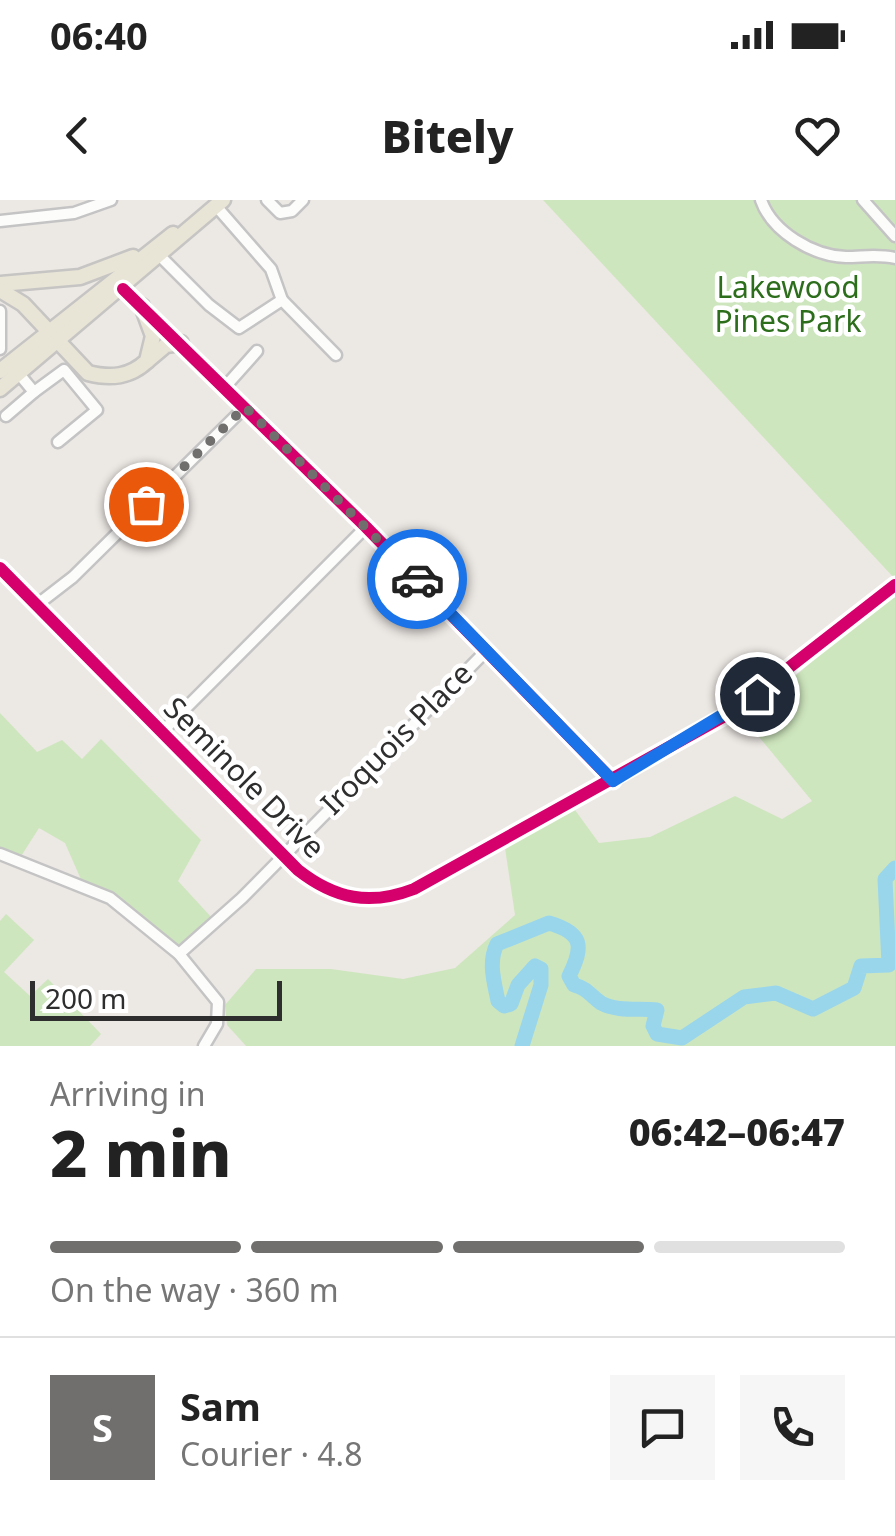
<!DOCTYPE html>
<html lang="en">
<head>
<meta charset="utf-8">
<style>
	body { margin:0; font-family:"Noto Sans",sans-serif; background:#f6f6f6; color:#222; height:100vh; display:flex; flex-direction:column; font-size:38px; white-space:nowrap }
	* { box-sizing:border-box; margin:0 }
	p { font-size:32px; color:#767676 }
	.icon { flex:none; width:55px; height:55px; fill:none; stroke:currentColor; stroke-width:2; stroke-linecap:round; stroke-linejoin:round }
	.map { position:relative; height:846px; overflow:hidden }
	.details { display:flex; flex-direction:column; background:#fff; flex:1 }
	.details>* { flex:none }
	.scale { position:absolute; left:30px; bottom:25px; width:252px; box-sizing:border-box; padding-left:10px; border:5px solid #2e2e2e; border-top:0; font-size:28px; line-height:35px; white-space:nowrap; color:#2e2e2e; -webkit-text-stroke:8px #fff; paint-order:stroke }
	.pin { position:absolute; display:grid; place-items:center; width:85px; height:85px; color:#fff; margin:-42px; border:5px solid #fff; border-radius:50%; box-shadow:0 2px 10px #0007 }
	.courier { position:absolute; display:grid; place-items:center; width:100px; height:100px; margin:-50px; border:8px solid #1a73e8; border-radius:50%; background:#fff; color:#222; box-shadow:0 2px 12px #0007 }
	.head em { font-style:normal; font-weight:800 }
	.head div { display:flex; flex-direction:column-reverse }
	.head { display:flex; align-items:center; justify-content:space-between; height:170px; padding:0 50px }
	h1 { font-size:65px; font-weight:800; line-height:75px }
	.bar { display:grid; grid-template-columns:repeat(4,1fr); gap:15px 10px; align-content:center; height:120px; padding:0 50px }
	.bar i { height:12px; border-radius:8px; background:#e0e0e0 }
	.bar .current { background:#706f6e }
	.bar p { grid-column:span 4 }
	.line { display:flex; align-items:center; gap:25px; padding:0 50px; border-top:2px solid #e0e0e0 }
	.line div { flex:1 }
	.round { display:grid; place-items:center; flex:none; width:105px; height:105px; border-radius:0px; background:#f6f6f6 }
	.status { display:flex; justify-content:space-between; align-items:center; height:70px; padding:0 50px; background:#fff; direction:ltr }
	.status svg { height:28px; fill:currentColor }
	header { display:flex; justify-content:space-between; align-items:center; height:130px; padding:0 50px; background:#fff; font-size:45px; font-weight:800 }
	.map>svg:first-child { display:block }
	.green { fill:#cee6be }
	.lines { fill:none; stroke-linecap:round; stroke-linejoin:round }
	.river { stroke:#99d6ec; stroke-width:15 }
	.minor-casing { stroke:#c5c4c5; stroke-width:15 }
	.major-casing { stroke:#c6c5c4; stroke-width:19 }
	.minor { stroke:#fcfcfb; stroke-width:10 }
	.major { stroke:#e8e4d6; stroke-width:14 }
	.cycleway-casing { stroke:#fff; stroke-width:19 }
	.cycleway { stroke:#d6006c; stroke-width:12 }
	.done { stroke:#706f6e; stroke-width:10; stroke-dasharray:0 18 }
	.route { stroke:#1a73e8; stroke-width:12 }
	.labels { text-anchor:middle; stroke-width:9; stroke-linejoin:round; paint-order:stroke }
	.park-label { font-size:30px; fill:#2c6e1b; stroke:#fff }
	.street-label { font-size:30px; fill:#2e2e2e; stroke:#fff }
</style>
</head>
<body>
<div class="status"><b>06:40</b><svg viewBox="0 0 49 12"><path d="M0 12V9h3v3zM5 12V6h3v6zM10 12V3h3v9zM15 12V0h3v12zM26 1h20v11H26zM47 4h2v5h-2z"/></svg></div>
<header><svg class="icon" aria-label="back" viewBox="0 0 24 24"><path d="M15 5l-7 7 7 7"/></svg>Bitely<svg class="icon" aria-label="heart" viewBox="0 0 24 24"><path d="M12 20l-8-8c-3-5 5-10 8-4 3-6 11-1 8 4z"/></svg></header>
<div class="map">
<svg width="895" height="846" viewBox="0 0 895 846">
	<rect width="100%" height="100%" fill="#ece8e4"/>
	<g class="green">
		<polygon points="543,0 895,0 895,379"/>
		<polygon points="888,395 895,398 895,846 246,846 227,825 225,805 256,769 331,769 403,779 455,768 515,715 505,648 575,610 599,643 650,637 735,596 782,619 812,601 745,520"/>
		<polygon points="0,513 37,552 62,540 82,559 101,539 201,640 178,681 212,718 179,748 83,684 65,643 39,628 18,661 0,655"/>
		<polygon points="6,714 34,740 4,772 30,796 48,779 101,834 90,846 0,846 0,721"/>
	</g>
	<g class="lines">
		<path class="river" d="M522,846L541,785V769L535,766L518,785L511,804L504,806L498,801C494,781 488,762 497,744L549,723C583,733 584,746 569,776L574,785C587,788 591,796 601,803C617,812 640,808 657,810L653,826L657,834L682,838L744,797L776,793L813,809L854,788L861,766L889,765L885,679L895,668"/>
		<g class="minor-casing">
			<g id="minor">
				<polyline points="267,0 280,13 292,11 303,0"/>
				<path d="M761,0C772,32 813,56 846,57C863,57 878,54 895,58"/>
				<polyline points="863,0 895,36"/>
				<polyline points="0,21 74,13 111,0"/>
				<polyline points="160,56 209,105 239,128 282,100 271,69 216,6"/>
				<polyline points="123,89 366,327 613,581"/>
				<polyline points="282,100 336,155"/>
				<polyline points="0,111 0,149"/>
				<polyline points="19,174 34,192 64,170 97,210 58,242"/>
				<polyline points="225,187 257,151"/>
				<polyline points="6,216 34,192"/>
				<path d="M0,368L298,670C335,699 370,706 414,689L732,512L895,385"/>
				<polyline points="38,404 73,377 245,207"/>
				<polyline points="162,532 366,327"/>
				<polyline points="0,654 110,698 179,754 218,802 217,824 204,846"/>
				<polyline points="179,754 242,698 487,450"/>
			</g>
		</g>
		<g class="major-casing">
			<g id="major">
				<polyline points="0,84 80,77 133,57"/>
				<path d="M0,90L23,104L88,173C111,179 130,177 147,161L153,136L142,106"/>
				<polyline points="147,161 166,145 181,143"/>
				<polyline points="0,171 173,34"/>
				<polyline points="0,189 223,0"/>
			</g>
		</g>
		<use href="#minor" class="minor"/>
		<use href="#major" class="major"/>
		<g class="cycleway-casing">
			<g id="cycleway">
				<polyline points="123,89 366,327 613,581"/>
				<path d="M0,368L298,670C335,699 370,706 414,689L732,512L895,385"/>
			</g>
		</g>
		<use href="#cycleway" class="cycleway"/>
	</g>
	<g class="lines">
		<polyline class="done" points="146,304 245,207 417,379"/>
		<polyline class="route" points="417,379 613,581 757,494"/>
	</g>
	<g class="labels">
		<g class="park-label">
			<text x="788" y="98">Lakewood<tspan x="788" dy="34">Pines Park</tspan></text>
		</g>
		<g class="street-label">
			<text transform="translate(397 539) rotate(-45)" y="10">Iroquois Place</text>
			<text transform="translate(244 578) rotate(45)" y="10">Seminole Drive</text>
		</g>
	</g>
</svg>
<div class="scale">200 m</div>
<div class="pin" style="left:146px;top:304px;background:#ea580c"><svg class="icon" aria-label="bag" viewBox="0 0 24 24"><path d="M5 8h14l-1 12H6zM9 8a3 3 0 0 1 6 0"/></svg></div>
<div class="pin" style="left:757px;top:494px;background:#1f2937"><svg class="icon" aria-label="home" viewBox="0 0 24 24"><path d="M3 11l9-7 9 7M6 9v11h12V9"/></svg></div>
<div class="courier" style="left:417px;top:379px"><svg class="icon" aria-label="car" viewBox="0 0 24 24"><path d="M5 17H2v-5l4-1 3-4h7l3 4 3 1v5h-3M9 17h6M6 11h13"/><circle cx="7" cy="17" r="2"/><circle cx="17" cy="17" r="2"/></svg></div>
</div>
<section class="details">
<div class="head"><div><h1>2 min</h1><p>Arriving in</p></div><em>06:42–06:47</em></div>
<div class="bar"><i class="current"></i><i class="current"></i><i class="current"></i><i></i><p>On the way · 360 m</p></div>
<div class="line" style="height:180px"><b class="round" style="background:#706f6e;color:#fff">S</b><div><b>Sam</b><p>Courier · 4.8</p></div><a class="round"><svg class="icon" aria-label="chat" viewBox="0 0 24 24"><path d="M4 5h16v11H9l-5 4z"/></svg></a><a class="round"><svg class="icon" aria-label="phone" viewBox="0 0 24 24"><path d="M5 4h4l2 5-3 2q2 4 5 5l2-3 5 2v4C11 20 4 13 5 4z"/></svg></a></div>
</section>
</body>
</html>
